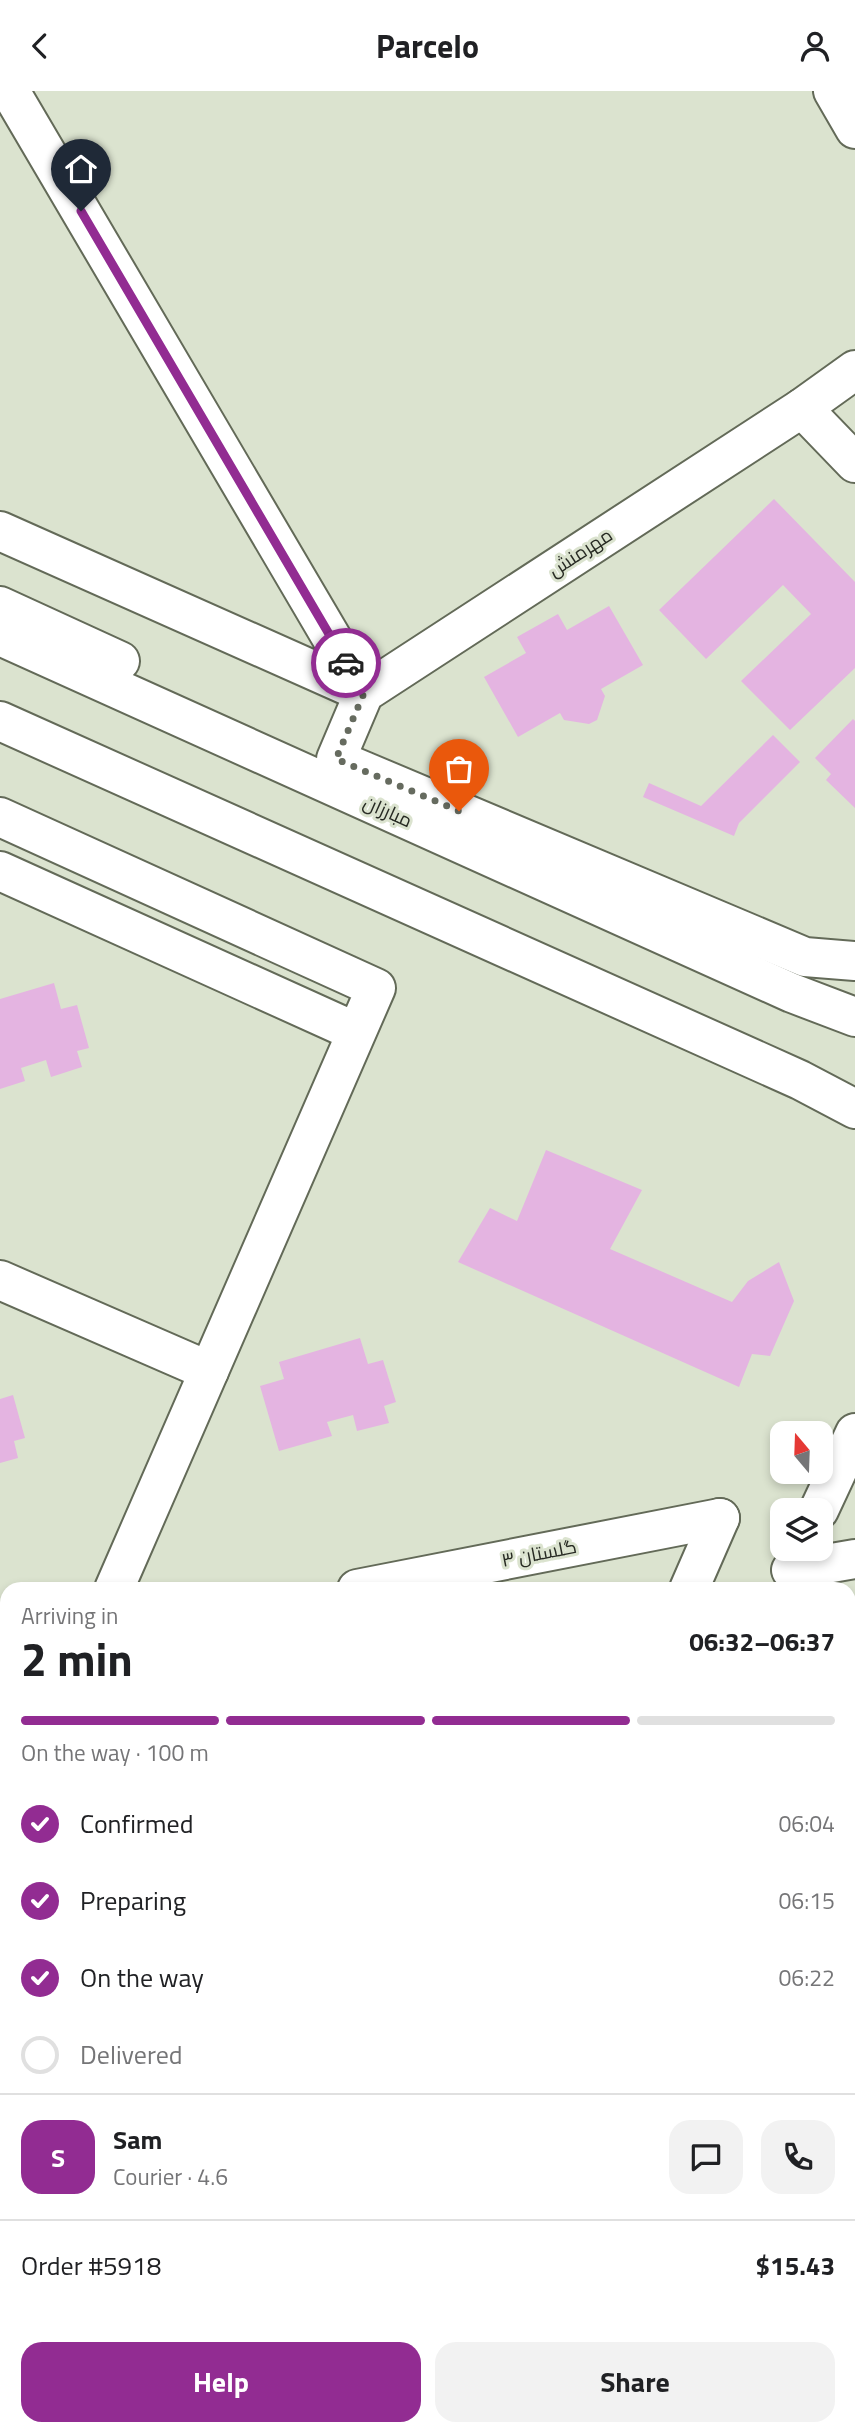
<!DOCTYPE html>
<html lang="en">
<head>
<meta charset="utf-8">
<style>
	body { margin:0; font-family:"Titillium Web",Cairo,sans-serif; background:#f2f2f2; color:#202124; height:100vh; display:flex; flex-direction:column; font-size:26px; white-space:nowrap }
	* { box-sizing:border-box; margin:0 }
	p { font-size:23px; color:#757577 }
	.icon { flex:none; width:38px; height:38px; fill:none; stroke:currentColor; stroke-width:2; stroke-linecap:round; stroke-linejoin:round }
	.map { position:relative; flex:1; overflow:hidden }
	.details { position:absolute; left:0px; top:1491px; width:856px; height:854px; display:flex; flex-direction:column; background:#fff; border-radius:21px 21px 0 0; box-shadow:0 4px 10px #0003 }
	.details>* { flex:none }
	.needle { width:46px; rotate:341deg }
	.fabs { position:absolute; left:770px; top:1330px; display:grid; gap:14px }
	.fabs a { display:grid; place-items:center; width:63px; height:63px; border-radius:14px; background:#fff; box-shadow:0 4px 10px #0003; font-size:35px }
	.pin { position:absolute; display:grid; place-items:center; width:60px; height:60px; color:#fff; margin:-72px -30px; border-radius:50% 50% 50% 0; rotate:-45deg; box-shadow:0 0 7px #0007 }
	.pin .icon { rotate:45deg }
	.courier { position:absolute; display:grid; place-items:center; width:70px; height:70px; margin:-35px; border:5px solid #922c92; border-radius:50%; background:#fff; color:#222; box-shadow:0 2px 9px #0007 }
	.headline em { font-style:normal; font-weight:700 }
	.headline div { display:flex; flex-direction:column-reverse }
	.headline { display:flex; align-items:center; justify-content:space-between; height:119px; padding:0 21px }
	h1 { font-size:46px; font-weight:700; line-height:52px }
	.bar { display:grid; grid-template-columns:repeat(4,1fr); gap:10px 7px; align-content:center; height:84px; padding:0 21px }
	.bar i { height:9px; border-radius:5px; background:#e0e0e0 }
	.bar .active { background:#922c92 }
	.bar p { grid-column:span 4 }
	.line { display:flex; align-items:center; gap:18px; padding:0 21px; border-top:2px solid #e0e0e0 }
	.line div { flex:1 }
	.round { display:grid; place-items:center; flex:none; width:74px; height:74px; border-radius:21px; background:#f2f2f2 }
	ol { padding:0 21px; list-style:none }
	li { display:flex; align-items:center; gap:21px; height:77px }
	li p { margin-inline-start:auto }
	li .icon { padding:7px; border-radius:50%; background:#922c92; color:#fff; stroke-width:4 }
	li:last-child { color:#757577 }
	li i { width:38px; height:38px; border:4px solid #e0e0e0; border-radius:50% }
	.cta { display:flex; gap:14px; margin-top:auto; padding:14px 21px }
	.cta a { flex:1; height:80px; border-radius:21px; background:#922c92; color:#fff; font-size:28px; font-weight:700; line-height:80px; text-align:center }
	.cta a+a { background:#f2f2f2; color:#202124 }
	header { display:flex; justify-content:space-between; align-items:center; height:91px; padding:0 21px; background:#fff; font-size:32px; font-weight:700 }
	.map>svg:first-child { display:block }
	.building { fill:#e4b4e1 }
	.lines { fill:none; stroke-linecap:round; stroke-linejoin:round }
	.minor-casing { stroke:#636a58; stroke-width:42 }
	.minor { stroke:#fff; stroke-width:38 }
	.done { stroke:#666b5f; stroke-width:7; stroke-dasharray:0 12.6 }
	.route { stroke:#922c92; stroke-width:9 }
	.labels { text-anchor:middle; stroke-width:6; stroke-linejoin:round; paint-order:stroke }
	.street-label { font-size:19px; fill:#272a23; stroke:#dbe3cf }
</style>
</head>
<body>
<header><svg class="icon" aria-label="back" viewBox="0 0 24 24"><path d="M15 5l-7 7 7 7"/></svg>Parcelo<svg class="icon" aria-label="person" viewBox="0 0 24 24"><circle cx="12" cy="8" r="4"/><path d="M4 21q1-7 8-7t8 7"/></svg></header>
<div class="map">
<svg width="855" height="2345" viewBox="0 0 855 2345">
	<rect width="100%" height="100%" fill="#dbe3cf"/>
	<g class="building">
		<polygon points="774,408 855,491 855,577 790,639 741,590 811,523 783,494 706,568 659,519"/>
		<polygon points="609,515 643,574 601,598 605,605 597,629 589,633 564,629 560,622 518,646 484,586 526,562 517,546 558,523 567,539"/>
		<polygon points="853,628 855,630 855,717 826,689 831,683 815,667"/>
		<polygon points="773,644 800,671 739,732 734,745 643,706 649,692 701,715"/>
		<polygon points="54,892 61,918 77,914 89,957 77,960 82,976 51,986 46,969 21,977 25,990 0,998 0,908"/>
		<polygon points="546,1059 642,1099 610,1158 732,1211 748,1190 779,1171 794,1210 770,1265 752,1263 739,1296 458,1171 490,1117 517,1130"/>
		<polygon points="360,1247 368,1273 383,1269 396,1311 384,1315 389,1332 357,1340 353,1324 327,1331 332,1345 279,1360 260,1295 284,1288 279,1271"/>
		<polygon points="13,1304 25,1347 14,1350 18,1367 0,1372 0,1308"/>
		<polygon points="7,2184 7,2274 0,2276 0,2186"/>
	</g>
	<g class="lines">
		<g class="minor-casing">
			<g id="minor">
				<polyline points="10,0 364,602"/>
				<polyline points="833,0 855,38"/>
				<polyline points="802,317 855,372"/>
				<polyline points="0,440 364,602"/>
				<polyline points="0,515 120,570"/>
				<polyline points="0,545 792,902 855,926"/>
				<polyline points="0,630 800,989 855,1018"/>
				<polyline points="336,668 364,602 802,317 855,279"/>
				<polyline points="340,670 805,866 855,870"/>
				<polyline points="0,726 376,897 114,1498"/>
				<polyline points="0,780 356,941"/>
				<polyline points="0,1189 209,1280"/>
				<polyline points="819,1419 855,1342"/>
				<polyline points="791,1479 855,1468"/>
				<polyline points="357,1498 720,1427"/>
				<polyline points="689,1498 720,1427"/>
				<polyline points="0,1568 7,1566"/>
				<polyline points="0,1761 7,1745"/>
				<polyline points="849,1779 855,1777"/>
				<polyline points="0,1828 7,1827"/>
				<polyline points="0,2093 7,2092"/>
				<polyline points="849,2115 855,2113"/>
				<polyline points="521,2338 531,2345"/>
				<polyline points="322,2345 325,2338"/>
				<polyline points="380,2345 428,2338"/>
				<polyline points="825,2345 855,2339"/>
			</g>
		</g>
		<use href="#minor" class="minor"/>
	</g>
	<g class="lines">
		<polyline class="done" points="346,572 364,602 336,668 459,720"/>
		<polyline class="route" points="81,120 346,572"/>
	</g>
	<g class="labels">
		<g class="street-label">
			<text transform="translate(580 461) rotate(-33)" y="7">مهرمنش</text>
			<text transform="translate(388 720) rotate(24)" y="7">مبارزان</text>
			<text transform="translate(539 1462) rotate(-11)" y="7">گلستان ۳</text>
		</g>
	</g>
</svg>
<div class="fabs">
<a><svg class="needle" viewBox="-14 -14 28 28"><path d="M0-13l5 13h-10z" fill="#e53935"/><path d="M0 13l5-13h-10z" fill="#757577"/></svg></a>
<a><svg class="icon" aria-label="layers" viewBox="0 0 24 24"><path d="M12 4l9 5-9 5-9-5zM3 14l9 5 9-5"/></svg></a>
</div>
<div class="pin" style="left:459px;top:720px;background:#ea580c"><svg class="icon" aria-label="bag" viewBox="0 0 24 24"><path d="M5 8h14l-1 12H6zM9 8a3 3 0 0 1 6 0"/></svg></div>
<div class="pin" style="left:81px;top:120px;background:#1f2937"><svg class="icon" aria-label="home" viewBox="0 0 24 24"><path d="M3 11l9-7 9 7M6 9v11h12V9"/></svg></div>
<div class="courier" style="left:346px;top:572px"><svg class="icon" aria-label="car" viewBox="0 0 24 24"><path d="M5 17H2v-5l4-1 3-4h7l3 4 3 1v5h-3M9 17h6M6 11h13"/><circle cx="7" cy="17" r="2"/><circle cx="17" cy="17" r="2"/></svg></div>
<section class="details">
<div class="headline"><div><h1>2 min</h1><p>Arriving in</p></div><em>06:32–06:37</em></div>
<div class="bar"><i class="active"></i><i class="active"></i><i class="active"></i><i></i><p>On the way · 100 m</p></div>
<ol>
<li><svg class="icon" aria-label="check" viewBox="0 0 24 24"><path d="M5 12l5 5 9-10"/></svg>Confirmed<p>06:04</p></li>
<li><svg class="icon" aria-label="check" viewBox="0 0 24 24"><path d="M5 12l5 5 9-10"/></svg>Preparing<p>06:15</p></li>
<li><svg class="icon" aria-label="check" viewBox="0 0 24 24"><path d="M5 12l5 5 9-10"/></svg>On the way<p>06:22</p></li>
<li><i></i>Delivered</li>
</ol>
<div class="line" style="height:126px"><b class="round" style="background:#922c92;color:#fff">S</b><div><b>Sam</b><p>Courier · 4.6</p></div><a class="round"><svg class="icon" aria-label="chat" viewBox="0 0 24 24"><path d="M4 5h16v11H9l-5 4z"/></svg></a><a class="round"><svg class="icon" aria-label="phone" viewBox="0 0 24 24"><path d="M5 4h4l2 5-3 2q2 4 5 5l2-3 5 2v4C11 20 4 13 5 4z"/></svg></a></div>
<div class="line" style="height:91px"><div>Order #5918</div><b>$15.43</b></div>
<div class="cta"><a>Help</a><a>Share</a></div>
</section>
</div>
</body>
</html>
